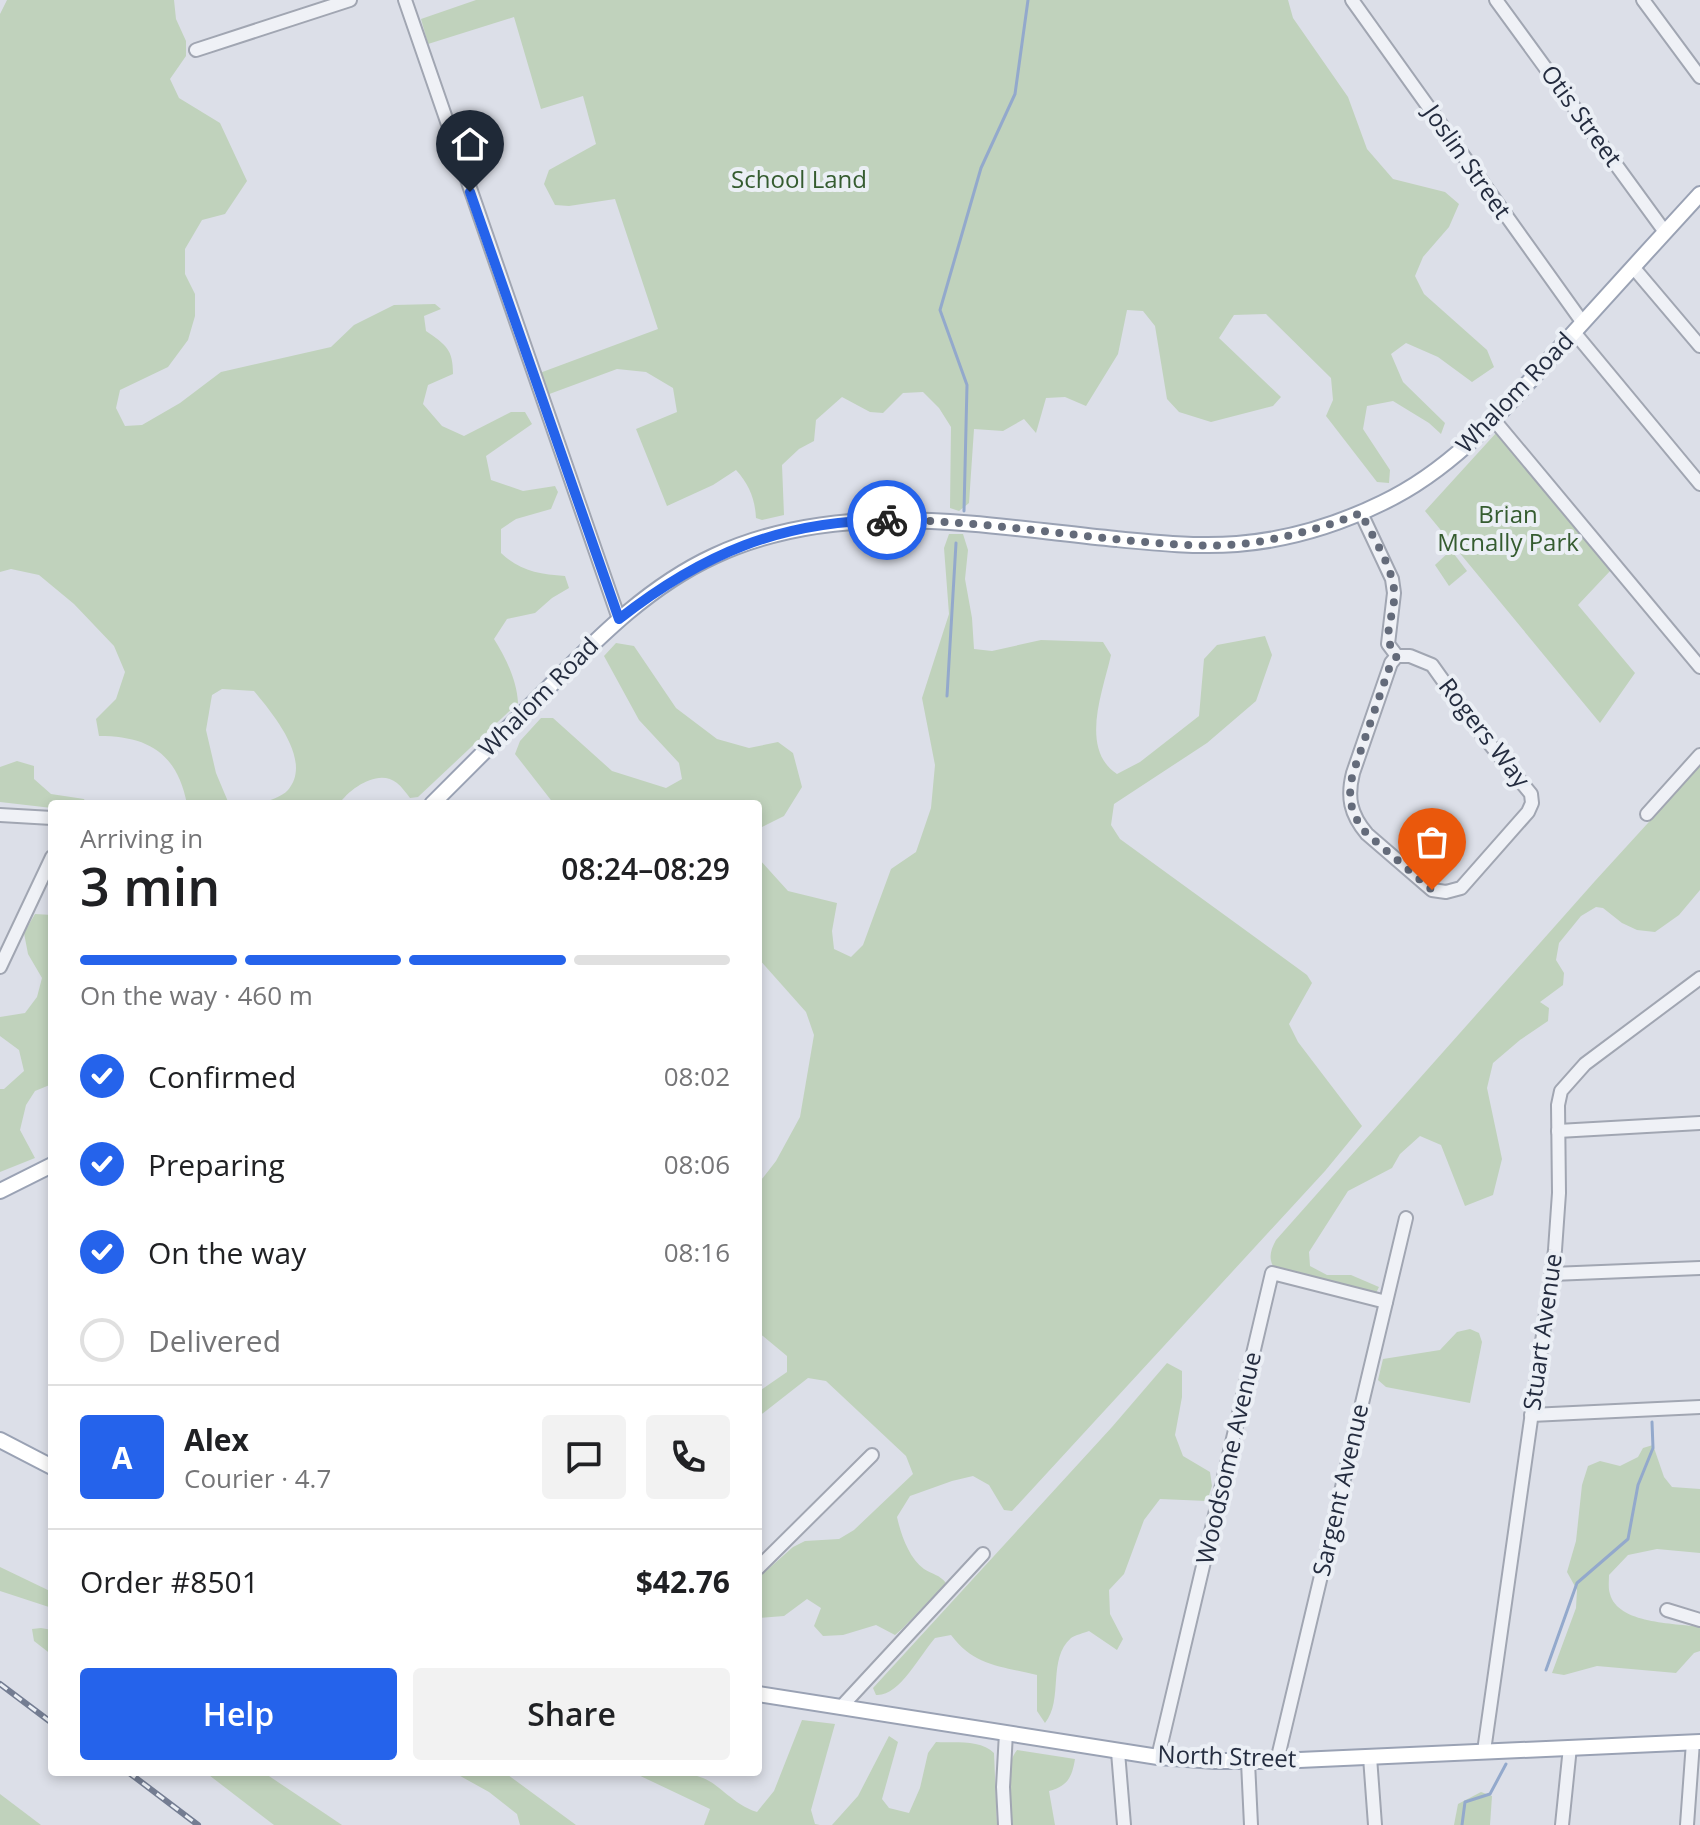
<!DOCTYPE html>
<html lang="en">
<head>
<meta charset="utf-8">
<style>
	body { margin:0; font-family:"Open Sans",sans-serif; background:#f2f2f2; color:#202124; height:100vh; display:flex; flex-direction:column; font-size:30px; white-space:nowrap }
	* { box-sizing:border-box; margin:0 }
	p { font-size:26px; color:#757577 }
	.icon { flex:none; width:44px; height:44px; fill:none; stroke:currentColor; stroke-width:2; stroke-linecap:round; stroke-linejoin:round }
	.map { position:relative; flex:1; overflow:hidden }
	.details { position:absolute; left:48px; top:800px; width:714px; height:976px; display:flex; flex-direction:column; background:#fff; border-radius:8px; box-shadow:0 4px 12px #0003 }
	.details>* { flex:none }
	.pin { position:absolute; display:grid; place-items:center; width:68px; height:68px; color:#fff; margin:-82px -34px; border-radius:50% 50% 50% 0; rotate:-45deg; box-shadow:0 0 8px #0007 }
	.pin .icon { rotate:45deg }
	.courier { position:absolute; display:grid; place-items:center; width:80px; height:80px; margin:-40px; border:6px solid #2563eb; border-radius:50%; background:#fff; color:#222; box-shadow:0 2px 10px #0007 }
	.overview em { font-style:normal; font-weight:600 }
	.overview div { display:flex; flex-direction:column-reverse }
	.overview { display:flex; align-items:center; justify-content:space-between; height:136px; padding:0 32px }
	h1 { font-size:52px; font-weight:600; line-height:60px }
	.bar { display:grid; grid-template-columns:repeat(4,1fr); gap:12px 8px; align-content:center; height:96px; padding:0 32px }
	.bar i { height:10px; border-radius:6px; background:#e0e0e0 }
	.bar .selected { background:#2563eb }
	.bar p { grid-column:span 4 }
	.line { display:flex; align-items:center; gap:20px; padding:0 32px; border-top:2px solid #e0e0e0 }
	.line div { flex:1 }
	.round { display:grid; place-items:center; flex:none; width:84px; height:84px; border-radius:8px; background:#f2f2f2 }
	ol { padding:0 32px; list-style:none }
	li { display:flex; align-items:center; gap:24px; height:88px }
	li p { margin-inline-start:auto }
	li .icon { padding:8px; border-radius:50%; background:#2563eb; color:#fff; stroke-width:4 }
	li:last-child { color:#757577 }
	li i { width:44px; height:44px; border:4px solid #e0e0e0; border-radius:50% }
	.action { display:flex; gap:16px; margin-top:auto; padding:16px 32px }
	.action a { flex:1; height:92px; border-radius:8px; background:#2563eb; color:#fff; font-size:32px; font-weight:600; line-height:92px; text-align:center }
	.action a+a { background:#f2f2f2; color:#202124 }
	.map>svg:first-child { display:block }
	.green { fill:#c0d2bc }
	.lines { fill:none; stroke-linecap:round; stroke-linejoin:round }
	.stream { stroke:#93a9cc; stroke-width:3 }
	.minor-casing { stroke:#a1a6b2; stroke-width:16 }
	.major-casing { stroke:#9aa2b4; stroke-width:18 }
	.minor { stroke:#eff1f6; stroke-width:12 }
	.major { stroke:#fff; stroke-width:14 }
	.rail-casing { stroke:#747d92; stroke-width:6 }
	.rail { stroke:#ebeff5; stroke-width:3; stroke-dasharray:9; stroke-linecap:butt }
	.done { stroke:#646b7a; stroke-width:8; stroke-dasharray:0 14.4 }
	.route { stroke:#2563eb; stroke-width:10 }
	.labels { text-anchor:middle; stroke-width:8; stroke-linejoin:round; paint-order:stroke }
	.street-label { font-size:24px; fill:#242c3f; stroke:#ebeff5 }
	.park-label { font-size:24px; fill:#355c30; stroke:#ebeff5 }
</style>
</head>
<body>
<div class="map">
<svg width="1700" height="1825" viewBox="0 0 1700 1825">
	<rect width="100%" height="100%" fill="#dcdfe8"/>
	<g class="green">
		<path d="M7,0H174L176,19L186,41V56L170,79L179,98L220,123L247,181L225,214L202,220L185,249V274L195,294V316L188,340L168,367L120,390L116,408L125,426L142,425L180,403L221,372L331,347L354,325L394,305L435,304L441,309L424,316L426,331C446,345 453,349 453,374L428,385L423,404L442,426L464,436L511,412H525L532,424L486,456L491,480L523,491L555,486L558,492L551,509L516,519L501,529V553C520,571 539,574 565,576L569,588L552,598L535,613L507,619L494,639C506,658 517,681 518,703L418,797L410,798C406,793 402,787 397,783C379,768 350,788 339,804H260C269,800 282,797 288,790C313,761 273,714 254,691L222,689L212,695L206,730L216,773L229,804H187C177,753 148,736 99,736L96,719L116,699L125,672L114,646L74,604L39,575L11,569L0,572V14Z"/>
		<path d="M476,0H1288L1293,18L1348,97L1367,149L1393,179L1445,192L1459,204L1449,227L1423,257L1415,276L1424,294L1487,350L1494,367L1472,382L1438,357L1406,343L1391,354L1403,382L1445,423L1441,434L1429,423L1393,401L1367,406L1363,429L1390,470L1389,483L1377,482L1326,416L1333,400L1331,378L1266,314L1234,315L1219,338L1281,397L1273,406L1211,422L1179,412L1167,399L1155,326L1143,311L1127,310L1118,354L1086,406L1065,397L1046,398L1036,433L1024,419L1003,431L974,429L969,503L959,511L950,508L951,427L939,408L923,392L903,393L883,413L870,412L842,397L816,420L814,441L799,449L782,465L784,515L762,520L756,518C755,499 749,484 736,470L713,485L667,506L636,429L677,412L673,388L646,372L617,369L544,396L537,374L658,329L615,199L569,206L555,205L544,184L549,170L596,144L583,96L541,109L514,17L428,44L421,19Z"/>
		<polygon points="1497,432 1611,570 1578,605 1635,673 1600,723 1425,511"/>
		<path d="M949,534H963L968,550L965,579L972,618L974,649L992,651L1041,640L1103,642L1111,655C1103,691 1079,749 1117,774L1140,762L1199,716L1204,659L1217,645L1265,636L1272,655L1256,701L1207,743L1114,804L1111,825L1120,839L1307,975L1312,983L1289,1024L1298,1042L1362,1126L1325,1171L1012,1511L1004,1510L989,1485L973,1476L952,1481L910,1496L897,1517C901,1535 909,1558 924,1569C932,1574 940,1575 946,1583L903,1628L895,1635L876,1625L843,1635L823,1636L814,1626L821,1608L807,1599L784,1616L758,1618V1578L793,1547L805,1541L839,1539L854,1530L913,1474L906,1456L826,1381L808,1378L758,1417V1392L787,1372V1356L758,1332V1184L776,1161L800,1117L814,1035L806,1012L758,958V855L759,859L788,891L837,903L832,931L834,949L851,957L863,945L891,869L916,852L931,808L935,765L922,698L949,614L944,548Z"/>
		<polygon points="1451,550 1467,571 1449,586 1435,565"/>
		<polygon points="616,643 634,646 676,708 717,739 749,748 778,742 793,753 802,787 784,816 758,829 758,804 554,804 515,754 520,741 541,718 553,718 612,771 666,788 682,779 679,763 639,720 604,656"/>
		<polygon points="17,761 34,766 34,779 51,794 84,799 86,804 52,804 52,808 0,802 0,767"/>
		<path d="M1700,766V890L1679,915L1655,932L1637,930L1622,923L1603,908L1596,907L1581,916L1559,943L1556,960L1564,973L1563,985L1540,1002L1549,1008L1548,1021L1520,1040L1493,1063L1487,1088L1502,1159L1493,1195L1465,1206L1441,1145L1420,1136L1400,1154L1392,1168L1348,1191L1309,1252L1310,1266L1327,1275H1351L1379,1287L1376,1293L1275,1270C1268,1259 1270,1251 1276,1240L1595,881Z"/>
		<polygon points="35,914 52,915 52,1084 35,1091 26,1105 20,1130 35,1158 0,1172 0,1089 4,1089 24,1071 19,1050 0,1036 0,1017 25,1013 37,997 42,978 28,954 24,933"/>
		<polygon points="1470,1329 1479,1333 1482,1342 1470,1403 1386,1387 1378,1380 1383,1359 1440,1350 1457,1332"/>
		<path d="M1167,1363L1182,1371V1397L1175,1435L1183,1456L1210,1472L1212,1486L1207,1501L1160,1499L1144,1520L1124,1574L1109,1590L1110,1614L1123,1639L1117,1650L1089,1631C1084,1633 1075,1635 1071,1638C1047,1659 1064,1700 1045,1723L1037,1711V1675C1002,1666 975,1667 951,1635L935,1638C920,1655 899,1697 876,1695L873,1688L1112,1427Z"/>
		<path d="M1653,1445L1664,1477L1672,1487L1700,1489V1553L1657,1549L1628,1555L1609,1575C1609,1581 1608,1588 1610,1594C1618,1624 1674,1623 1700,1627V1651L1694,1653L1676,1673L1597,1666L1564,1675L1552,1673L1576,1608L1577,1590L1567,1572L1576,1541L1582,1485L1588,1466L1600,1461L1620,1466L1638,1457L1643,1448Z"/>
		<polygon points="0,1567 52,1592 52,1608 0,1591"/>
		<polygon points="41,1628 52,1630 52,1655 34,1641 32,1629"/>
		<path d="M802,1720L835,1724L811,1810L815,1824L820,1825H704L710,1809L632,1772C655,1772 681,1769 703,1778C721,1785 732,1804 757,1812L774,1791Z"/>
		<path d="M889,1736L898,1742L882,1799L889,1808L909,1813L920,1788L928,1753L936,1742C954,1743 981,1739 994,1753L997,1825H832L858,1796Z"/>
		<path d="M1017,1750L1075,1759C1072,1777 1068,1786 1049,1791L1055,1825H1011C1010,1803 1003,1768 1017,1750Z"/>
		<polygon points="205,1772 263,1772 342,1825 274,1825"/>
		<polygon points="453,1772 504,1772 576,1825 520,1825 517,1814 489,1792"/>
		<polygon points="1481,1792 1492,1796 1490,1825 1454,1825 1458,1804"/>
		<polygon points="0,1794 41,1825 0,1825"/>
	</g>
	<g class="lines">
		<g class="stream">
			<polyline points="964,511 967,385 940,310 981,168 1015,94 1028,0"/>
			<polyline points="947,696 956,543"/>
			<polyline points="1546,1670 1577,1583 1628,1539 1638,1485 1653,1448 1652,1422"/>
			<polyline points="1462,1825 1465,1802 1490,1794 1506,1764"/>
		</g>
		<g class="minor-casing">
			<g id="minor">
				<polyline points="405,0 619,619"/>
				<polyline points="1352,0 1583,323"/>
				<polyline points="1496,0 1665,232"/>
				<polyline points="1643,0 1700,77"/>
				<polyline points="196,50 350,0"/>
				<polyline points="1633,267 1700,346"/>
				<polyline points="1574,332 1700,484"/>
				<polyline points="1494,420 1700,667"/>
				<path d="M1361,513L1392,579L1394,593L1388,644L1397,656H1410L1432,665L1479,731L1531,794L1532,803L1528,812L1461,888L1446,892L1432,890L1367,834C1350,814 1347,797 1353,773L1391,663L1397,656"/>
				<polyline points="1647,814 1700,755"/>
				<polyline points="0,815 52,818"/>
				<polyline points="0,967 52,857"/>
				<polyline points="1558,1131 1700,1123"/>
				<polyline points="1552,1274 1700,1268"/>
				<polyline points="1531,1415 1700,1407"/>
				<polyline points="758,1568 872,1455"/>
				<polyline points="1667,1610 1700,1620"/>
				<polyline points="842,1706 983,1554"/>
				<polyline points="1484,1751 1555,1250 1559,1193 1558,1105 1561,1091 1585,1064 1700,978"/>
				<polyline points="1118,1752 1124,1825"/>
				<polyline points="1158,1757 1272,1273 1386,1302"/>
				<polyline points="1370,1757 1375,1825"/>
				<polyline points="1277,1761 1406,1218"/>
				<polyline points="1248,1762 1251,1825"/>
				<polyline points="1005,1825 1003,1787 1006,1733"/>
				<polyline points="1562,1825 1570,1747"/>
				<polyline points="1687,1825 1693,1742"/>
			</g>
		</g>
		<g class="major-casing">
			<g id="major">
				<path d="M432,804C471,765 510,726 549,687C599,637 649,586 714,556C841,497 983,526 1116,539C1157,543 1197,547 1237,544C1287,540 1337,525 1382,503C1454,469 1505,408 1557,351C1605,298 1652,246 1700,194"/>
				<polyline points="0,1191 52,1165"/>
				<polyline points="0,1440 52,1467"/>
				<polyline points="758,1694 1158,1757 1215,1761 1277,1761 1700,1742"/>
			</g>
		</g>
		<use href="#minor" class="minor"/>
		<use href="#major" class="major"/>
		<g class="rail-casing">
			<g id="rail">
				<polyline points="0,1684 52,1723"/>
				<polyline points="128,1772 198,1825"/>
			</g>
		</g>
		<use href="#rail" class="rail"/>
	</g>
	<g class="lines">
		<path class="done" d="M887,520C962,520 1038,531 1113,539C1156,543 1199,548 1242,544C1283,539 1323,528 1361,513C1372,536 1391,564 1394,589C1397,615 1378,635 1397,656L1391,663L1353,773C1347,797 1350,814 1367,834L1432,890"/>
		<path class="route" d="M470,192L619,619C702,554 780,521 887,520"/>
	</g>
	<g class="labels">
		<g class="street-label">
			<text transform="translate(1581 116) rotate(54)" y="8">Otis Street</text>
			<text transform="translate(1467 162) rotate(55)" y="8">Joslin Street</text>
			<text transform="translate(1515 393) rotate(-46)" y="8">Whalom Road</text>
			<text transform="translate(539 697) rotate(-45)" y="8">Whalom Road</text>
			<text transform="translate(1484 733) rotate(52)" y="8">Rogers Way</text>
			<text transform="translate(1543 1332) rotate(-82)" y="8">Stuart Avenue</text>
			<text transform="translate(1229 1458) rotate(-77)" y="8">Woodsome Avenue</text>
			<text transform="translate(1341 1490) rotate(-77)" y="8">Sargent Avenue</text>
			<text transform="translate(1227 1757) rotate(2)" y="8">North Street</text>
		</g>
		<g class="park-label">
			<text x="799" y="188">School Land</text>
			<text x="1508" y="523">Brian<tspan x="1508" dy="28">Mcnally Park</tspan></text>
		</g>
	</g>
</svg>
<div class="pin" style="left:1432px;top:890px;background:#ea580c"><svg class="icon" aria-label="bag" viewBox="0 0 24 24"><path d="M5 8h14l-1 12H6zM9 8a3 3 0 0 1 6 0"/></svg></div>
<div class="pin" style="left:470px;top:192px;background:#1f2937"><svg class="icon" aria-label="home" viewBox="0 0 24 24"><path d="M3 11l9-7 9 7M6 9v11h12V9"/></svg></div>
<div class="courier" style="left:887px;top:520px"><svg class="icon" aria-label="bike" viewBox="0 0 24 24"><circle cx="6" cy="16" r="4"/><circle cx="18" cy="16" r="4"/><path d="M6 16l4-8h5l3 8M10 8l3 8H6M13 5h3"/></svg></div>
<section class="details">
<div class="overview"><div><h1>3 min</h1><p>Arriving in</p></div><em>08:24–08:29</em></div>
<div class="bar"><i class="selected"></i><i class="selected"></i><i class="selected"></i><i></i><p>On the way · 460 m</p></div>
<ol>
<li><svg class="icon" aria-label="check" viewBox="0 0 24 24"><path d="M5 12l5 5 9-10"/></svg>Confirmed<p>08:02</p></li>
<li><svg class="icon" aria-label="check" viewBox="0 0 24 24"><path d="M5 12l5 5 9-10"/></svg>Preparing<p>08:06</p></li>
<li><svg class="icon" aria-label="check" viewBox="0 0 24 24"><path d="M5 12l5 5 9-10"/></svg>On the way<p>08:16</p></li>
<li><i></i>Delivered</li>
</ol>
<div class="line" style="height:144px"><b class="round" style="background:#2563eb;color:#fff">A</b><div><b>Alex</b><p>Courier · 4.7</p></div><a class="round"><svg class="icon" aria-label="chat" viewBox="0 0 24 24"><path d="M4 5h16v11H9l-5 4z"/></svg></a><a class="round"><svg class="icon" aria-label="phone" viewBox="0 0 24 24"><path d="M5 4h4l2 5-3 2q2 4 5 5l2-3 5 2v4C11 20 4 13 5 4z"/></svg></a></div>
<div class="line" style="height:104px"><div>Order #8501</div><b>$42.76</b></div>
<div class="action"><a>Help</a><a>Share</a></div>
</section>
</div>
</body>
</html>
